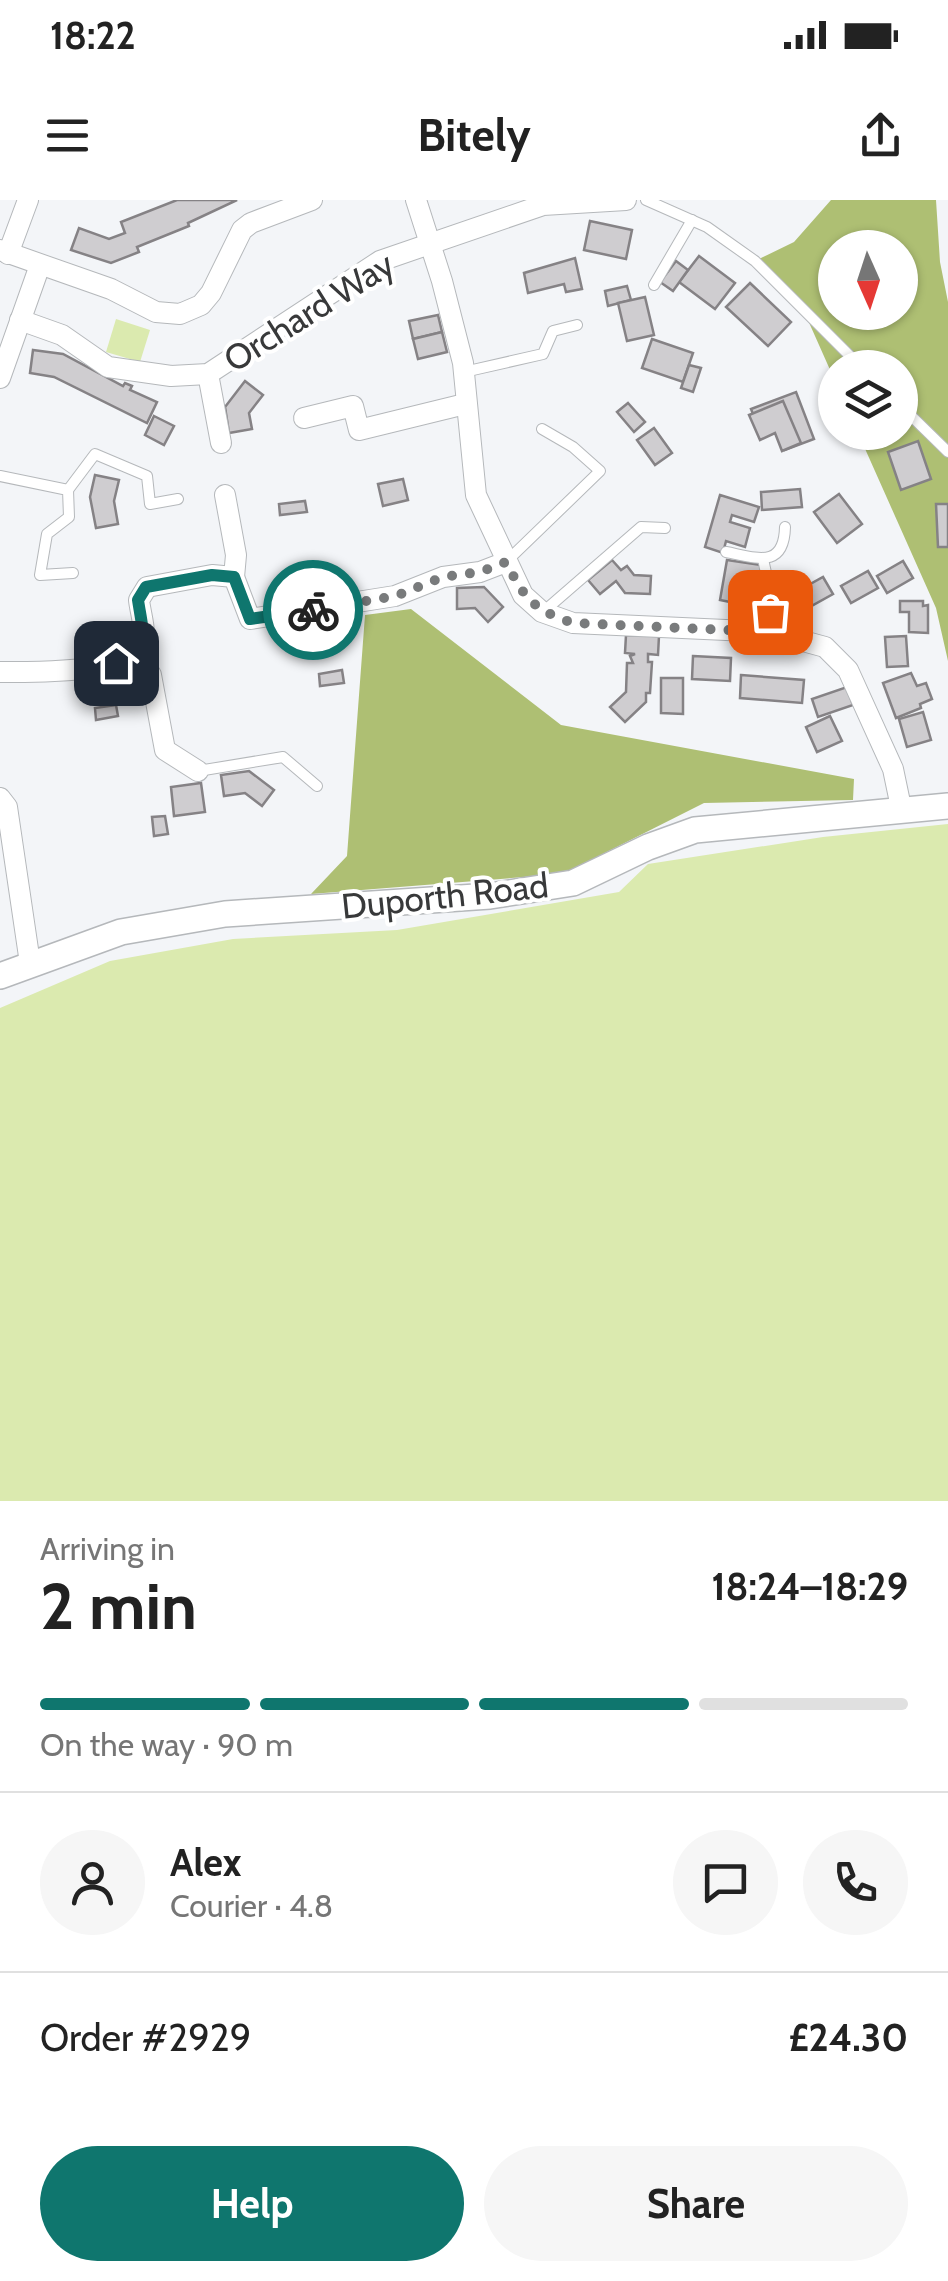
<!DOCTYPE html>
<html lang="en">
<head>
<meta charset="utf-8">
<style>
	body { margin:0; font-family:Cabin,sans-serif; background:#f6f6f6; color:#222; height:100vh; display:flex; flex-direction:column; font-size:38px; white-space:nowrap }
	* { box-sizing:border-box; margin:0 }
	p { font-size:32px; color:#767676 }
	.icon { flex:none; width:55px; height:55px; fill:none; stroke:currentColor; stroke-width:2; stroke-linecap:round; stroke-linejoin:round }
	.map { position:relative; height:1301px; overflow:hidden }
	.drawer { display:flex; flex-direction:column; background:#fff; flex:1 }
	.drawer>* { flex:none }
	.needle { width:65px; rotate:177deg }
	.tools { position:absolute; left:818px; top:30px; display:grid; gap:20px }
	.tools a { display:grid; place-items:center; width:100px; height:100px; border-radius:50%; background:#fff; box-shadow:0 2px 8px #0004; font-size:50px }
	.pin { position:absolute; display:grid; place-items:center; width:85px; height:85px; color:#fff; margin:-42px; border-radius:20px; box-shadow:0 5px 15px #0006 }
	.courier { position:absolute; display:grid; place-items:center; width:100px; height:100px; margin:-50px; border:8px solid #0f766e; border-radius:50%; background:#fff; color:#222; box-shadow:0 2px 12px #0007 }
	.overview em { font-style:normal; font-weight:800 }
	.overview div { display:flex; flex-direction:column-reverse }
	.overview { display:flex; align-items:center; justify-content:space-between; height:170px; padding:0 40px }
	h1 { font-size:65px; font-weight:800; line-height:75px }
	.bar { display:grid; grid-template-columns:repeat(4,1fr); gap:15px 10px; align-content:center; height:120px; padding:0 40px }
	.bar i { height:12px; border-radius:8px; background:#e0e0e0 }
	.bar .on { background:#0f766e }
	.bar p { grid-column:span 4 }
	.line { display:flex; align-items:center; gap:25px; padding:0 40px; border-top:2px solid #e0e0e0 }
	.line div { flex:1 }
	.round { display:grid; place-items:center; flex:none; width:105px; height:105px; border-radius:52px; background:#f6f6f6 }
	.cta { display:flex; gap:20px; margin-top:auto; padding:20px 40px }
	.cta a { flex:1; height:115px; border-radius:60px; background:#0f766e; color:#fff; font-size:40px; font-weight:800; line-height:115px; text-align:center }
	.cta a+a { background:#f6f6f6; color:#222 }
	.status { display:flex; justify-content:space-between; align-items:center; height:70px; padding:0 50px; background:#fff; direction:ltr }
	.status svg { height:28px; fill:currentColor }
	header { display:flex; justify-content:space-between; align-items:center; height:130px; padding:0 40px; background:#fff; font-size:45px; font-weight:800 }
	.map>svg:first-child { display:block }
	.green { fill:#dbeaaf }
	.forest { fill:#aebf73; fill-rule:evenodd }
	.building { fill:#cfcdd0; stroke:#858285; stroke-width:2.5 }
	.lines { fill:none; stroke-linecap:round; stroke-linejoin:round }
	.service-casing { stroke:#b5b8bb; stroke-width:12 }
	.minor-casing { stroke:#b5b8bb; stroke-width:22 }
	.tertiary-casing { stroke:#b5b8bb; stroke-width:28 }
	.service { stroke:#fff; stroke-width:10 }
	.minor { stroke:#fff; stroke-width:20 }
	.tertiary { stroke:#fff; stroke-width:25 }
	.done { stroke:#797b7c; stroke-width:10; stroke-dasharray:0 18 }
	.route { stroke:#0f766e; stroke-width:12 }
	.labels { text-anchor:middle; stroke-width:8; stroke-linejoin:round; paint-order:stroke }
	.street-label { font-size:35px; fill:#38393a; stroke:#fff }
</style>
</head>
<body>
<div class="status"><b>18:22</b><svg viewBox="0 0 49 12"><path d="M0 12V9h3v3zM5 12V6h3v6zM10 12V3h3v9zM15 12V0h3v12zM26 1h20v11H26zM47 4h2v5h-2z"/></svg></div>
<header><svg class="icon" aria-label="menu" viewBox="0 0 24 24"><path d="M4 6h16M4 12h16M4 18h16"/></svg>Bitely<svg class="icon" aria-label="share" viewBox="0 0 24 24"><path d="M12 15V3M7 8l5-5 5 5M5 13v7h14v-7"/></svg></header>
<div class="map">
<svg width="948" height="1301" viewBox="0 0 948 1301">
	<rect width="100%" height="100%" fill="#f3f5f8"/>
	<g class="green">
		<polygon points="116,119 150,130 140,162 106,152"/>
		<polygon points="948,624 948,1301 0,1301 0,808 110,761 233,739 397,730 619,692 648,664 823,637"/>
	</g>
	<g class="forest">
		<path d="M831,0H936L940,62L948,102V461L936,408L858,233L900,232V168H835V181L803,109L755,61L794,42ZM835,48H900V112H835Z"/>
		<polygon points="411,409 561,525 854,579 853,600 704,603 563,674 311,694 347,656 365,415"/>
	</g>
	<g class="building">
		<polygon points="177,0 237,0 188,23 189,26 137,47 139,52 111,63 71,50 79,28 109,39 125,33 121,22"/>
		<polygon points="590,21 632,30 626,59 584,50"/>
		<polygon points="699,56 735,83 715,109 679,82"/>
		<polygon points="575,58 582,89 566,92 564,84 528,93 524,73"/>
		<polygon points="676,61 688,70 673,91 660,82"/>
		<polygon points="750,83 791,122 768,146 726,107"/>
		<polygon points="627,86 631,100 608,106 605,91"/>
		<polygon points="645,97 654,135 627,141 618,103"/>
		<polygon points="438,115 442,132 413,139 409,121"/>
		<polygon points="442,132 447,152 418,159 413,139"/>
		<polygon points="652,139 693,153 683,182 642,168"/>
		<polygon points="33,150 63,154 123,186 125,183 132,186 130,190 157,202 147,223 54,177 30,173"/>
		<polygon points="689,165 701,168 693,192 681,188"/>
		<polygon points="245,181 263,195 249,213 252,229 229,233 225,207"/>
		<polygon points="796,192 814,239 785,250 776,228 761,234 751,209"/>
		<polygon points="783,201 801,243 782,251 775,233 760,240 749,215"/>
		<polygon points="628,203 645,222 634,232 617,212"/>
		<polygon points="154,216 174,226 164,245 145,235"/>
		<polygon points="654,228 672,253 655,265 637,240"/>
		<polygon points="918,241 931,279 901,290 888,252"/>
		<polygon points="95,275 119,280 114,301 118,324 96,328 90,297"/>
		<polygon points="403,279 408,300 383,306 378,284"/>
		<polygon points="800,289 802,307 762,310 761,292"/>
		<polygon points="839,294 862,324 837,343 814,312"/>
		<polygon points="720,295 759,307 754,322 732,315 730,322 750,328 745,347 726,341 723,353 705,347"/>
		<polygon points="305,301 307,312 280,315 279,304"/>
		<polygon points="936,304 948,304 948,347 938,347"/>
		<polygon points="612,360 621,370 627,366 634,375 651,376 650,394 625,393 616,381 600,394 588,380"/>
		<polygon points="727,360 761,365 759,381 748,379 747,385 758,387 755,407 720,400"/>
		<polygon points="903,361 913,378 887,393 877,376"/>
		<polygon points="868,371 878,388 851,403 841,386"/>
		<polygon points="823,377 833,394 806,409 796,392"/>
		<polygon points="484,387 503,407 488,422 475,408 457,409 457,388"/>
		<polygon points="900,401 923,401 923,406 928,405 928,433 909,432 909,412 900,412"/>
		<polygon points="626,435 659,436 658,455 648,454 648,462 652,462 650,493 646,493 646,502 625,522 610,507 626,492 627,463 633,463 630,456 635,454 625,453"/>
		<polygon points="906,436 908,466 887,467 885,437"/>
		<polygon points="693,456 731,458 730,481 692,479"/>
		<polygon points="342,470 344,483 320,486 319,474"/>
		<polygon points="911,473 917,486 926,483 932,499 920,504 921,508 896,518 883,483"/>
		<polygon points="741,475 804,480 802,503 740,498"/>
		<polygon points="661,478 683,478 683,514 661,513"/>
		<polygon points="847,487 853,505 818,517 812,499"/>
		<polygon points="116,505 118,516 96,520 95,508"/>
		<polygon points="923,512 931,540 907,547 899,519"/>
		<polygon points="830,516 842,541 817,552 806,527"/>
		<polygon points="249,571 274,590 262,606 245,593 224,596 221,575"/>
		<polygon points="201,583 205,612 174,616 171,587"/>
		<polygon points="165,616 168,634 154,636 152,617"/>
	</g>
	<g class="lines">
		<g class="service-casing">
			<g id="service">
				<polyline points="646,0 707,27 755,61 862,168"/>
				<polyline points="654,85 692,20"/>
				<polyline points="464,172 543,154 553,131 577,125"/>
				<polyline points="900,205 948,252"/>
				<polyline points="0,276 68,290 69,317 47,334 40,375 73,373"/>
				<polyline points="68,290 95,254 147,276 150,304 178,299"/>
				<path d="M726,352C757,358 784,369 785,327"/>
				<polyline points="763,359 770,391 770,432"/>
				<polyline points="507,361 600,271 573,247 542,229"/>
				<polyline points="543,412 641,327 665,328"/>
				<polyline points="198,571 283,557 317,586"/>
			</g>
		</g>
		<g class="minor-casing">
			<g id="minor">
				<polyline points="416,0 442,81 463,163 476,295 523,395 542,412 573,423 770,432 825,447 848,470 893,569 902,612"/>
				<polyline points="0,50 111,89 156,112 180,114 201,105 211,93 242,30 251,23 312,0"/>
				<polyline points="8,54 28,0"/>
				<polyline points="20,120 62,135 108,167 171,176 208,174 380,61 543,5 626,0"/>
				<polyline points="208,174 221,243"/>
				<polyline points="0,178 40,65"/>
				<polyline points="304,218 353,206 359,230 465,204"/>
				<polyline points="225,295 236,355 234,377"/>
				<polyline points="136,453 151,475 165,550 198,571"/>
				<path d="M0,472C30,472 134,475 143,440C146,429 140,411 139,400L147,387L212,375L234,377L250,419L395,396L443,377L480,372L506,362"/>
				<polyline points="0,598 7,607 30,763"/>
			</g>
		</g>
		<g class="tertiary-casing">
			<polyline id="tertiary" points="0,776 121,732 225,714 490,696 573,683 648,647 695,630 948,606"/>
		</g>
		<use href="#service" class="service"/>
		<use href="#minor" class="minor"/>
		<use href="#tertiary" class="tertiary"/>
	</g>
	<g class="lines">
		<path class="done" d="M313,410L396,396L443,377L480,372L506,362C525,399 532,409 573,423L770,432V412"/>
		<path class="route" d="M116,463C151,446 143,434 138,400L146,387L212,375L234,377L250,419L313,410"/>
	</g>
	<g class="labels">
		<g class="street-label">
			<text transform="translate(309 112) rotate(-32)" y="12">Orchard Way</text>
			<text transform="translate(445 696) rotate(-6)" y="12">Duporth Road</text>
		</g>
	</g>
</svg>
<div class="tools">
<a><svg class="needle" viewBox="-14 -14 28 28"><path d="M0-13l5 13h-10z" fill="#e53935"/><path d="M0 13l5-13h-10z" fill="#767676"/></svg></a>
<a><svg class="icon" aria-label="layers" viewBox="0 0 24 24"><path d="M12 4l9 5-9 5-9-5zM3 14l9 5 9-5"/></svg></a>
</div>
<div class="pin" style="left:770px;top:412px;background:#ea580c"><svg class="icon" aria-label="bag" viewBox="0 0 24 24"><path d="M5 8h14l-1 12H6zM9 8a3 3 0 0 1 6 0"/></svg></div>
<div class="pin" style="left:116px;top:463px;background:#1f2937"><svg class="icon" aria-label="home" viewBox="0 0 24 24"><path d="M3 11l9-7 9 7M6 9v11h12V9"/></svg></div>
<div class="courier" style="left:313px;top:410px"><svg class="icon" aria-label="bike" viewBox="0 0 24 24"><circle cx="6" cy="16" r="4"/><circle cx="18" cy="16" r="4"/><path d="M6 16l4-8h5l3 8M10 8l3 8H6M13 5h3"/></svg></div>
</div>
<section class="drawer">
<div class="overview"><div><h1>2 min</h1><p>Arriving in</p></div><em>18:24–18:29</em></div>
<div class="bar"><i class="on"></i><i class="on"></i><i class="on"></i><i></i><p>On the way · 90 m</p></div>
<div class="line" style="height:180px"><a class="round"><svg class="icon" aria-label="person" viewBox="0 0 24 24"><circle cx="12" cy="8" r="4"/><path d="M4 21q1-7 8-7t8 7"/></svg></a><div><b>Alex</b><p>Courier · 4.8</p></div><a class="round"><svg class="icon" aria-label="chat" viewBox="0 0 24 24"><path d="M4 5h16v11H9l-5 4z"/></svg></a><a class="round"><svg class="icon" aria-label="phone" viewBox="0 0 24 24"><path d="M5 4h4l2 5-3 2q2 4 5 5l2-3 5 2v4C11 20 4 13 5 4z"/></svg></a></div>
<div class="line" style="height:130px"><div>Order #2929</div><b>£24.30</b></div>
<div class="cta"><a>Help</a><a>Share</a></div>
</section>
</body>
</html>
